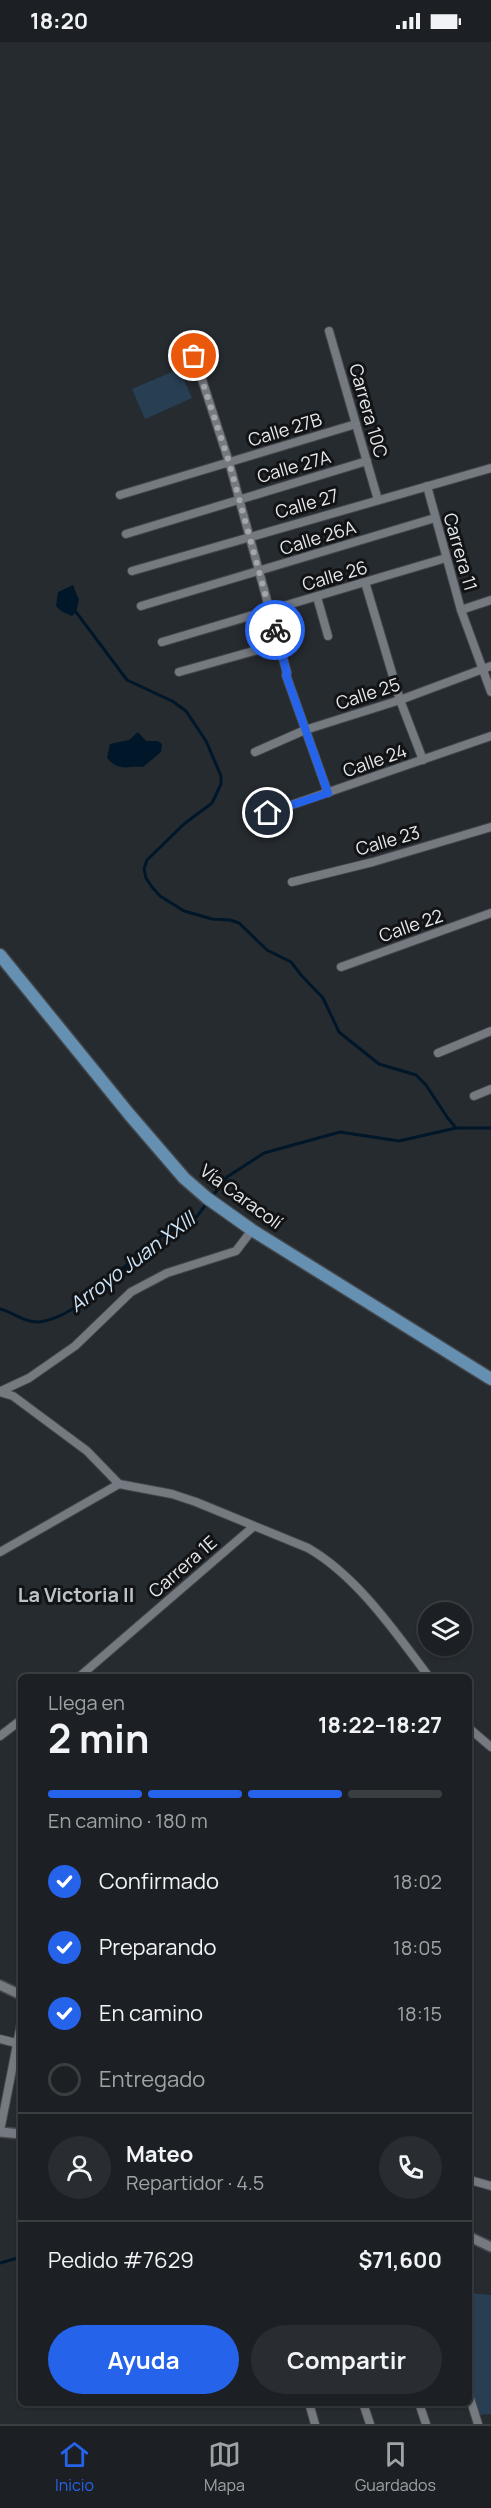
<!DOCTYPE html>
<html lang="es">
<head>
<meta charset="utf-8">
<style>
	body { margin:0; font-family:Manrope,sans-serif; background:#292d31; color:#f1f3f6; height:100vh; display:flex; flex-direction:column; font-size:22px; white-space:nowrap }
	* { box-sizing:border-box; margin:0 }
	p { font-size:20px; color:#a0a3a6 }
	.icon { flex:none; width:33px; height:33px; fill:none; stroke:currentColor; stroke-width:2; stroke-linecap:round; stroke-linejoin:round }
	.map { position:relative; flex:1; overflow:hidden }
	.drawer { position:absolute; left:18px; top:1632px; width:454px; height:732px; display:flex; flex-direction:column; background:#1c2024; border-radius:9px; box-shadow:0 2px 4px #0004,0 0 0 2px #3a3e41 }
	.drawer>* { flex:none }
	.controls { position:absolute; left:418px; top:1560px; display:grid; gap:12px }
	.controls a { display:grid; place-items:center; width:54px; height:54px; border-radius:50%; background:#1c2024; box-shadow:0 2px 4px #0004,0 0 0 2px #3a3e41; font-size:30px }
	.pin { position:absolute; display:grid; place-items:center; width:51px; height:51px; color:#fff; margin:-26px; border:3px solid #fff; border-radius:50%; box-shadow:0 2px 6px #0007 }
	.courier { position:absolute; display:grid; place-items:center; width:60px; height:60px; margin:-30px; border:4px solid #2563eb; border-radius:50%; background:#fff; color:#222; box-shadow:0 2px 8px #0007 }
	.overview em { font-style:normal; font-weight:700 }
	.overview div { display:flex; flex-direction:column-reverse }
	.overview { display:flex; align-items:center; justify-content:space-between; height:102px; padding:0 30px }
	h1 { font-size:39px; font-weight:700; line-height:45px }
	.bar { display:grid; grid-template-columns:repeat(4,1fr); gap:9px 6px; align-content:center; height:72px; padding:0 30px }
	.bar i { height:8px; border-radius:4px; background:#3a3e41 }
	.bar .current { background:#2563eb }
	.bar p { grid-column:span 4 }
	.line { display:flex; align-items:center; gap:15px; padding:0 30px; border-top:2px solid #3a3e41 }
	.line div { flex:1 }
	.round { display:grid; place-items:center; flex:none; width:63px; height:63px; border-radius:32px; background:#292d31 }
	ol { padding:0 30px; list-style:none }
	li { display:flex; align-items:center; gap:18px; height:66px }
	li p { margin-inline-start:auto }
	li .icon { padding:6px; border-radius:50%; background:#2563eb; color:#fff; stroke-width:4 }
	li:last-child { color:#a0a3a6 }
	li i { width:33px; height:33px; border:3px solid #3a3e41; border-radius:50% }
	.button { display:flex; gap:12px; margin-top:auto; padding:12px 30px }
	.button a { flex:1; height:69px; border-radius:36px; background:#2563eb; color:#fff; font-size:24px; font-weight:700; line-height:69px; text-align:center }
	.button a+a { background:#292d31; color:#f1f3f6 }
	.status { display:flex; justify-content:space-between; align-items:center; height:42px; padding:0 30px; background:#1c2024; direction:ltr }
	.status svg { height:16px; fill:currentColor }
	.tab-bar { display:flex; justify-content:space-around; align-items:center; height:84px; border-top:2px solid #3a3e41; background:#1c2024; font-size:16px; color:#a0a3a6 }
	.tab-bar a { display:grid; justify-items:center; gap:3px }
	.tab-bar .current { color:#2563eb }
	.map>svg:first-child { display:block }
	.green { fill:#283f53 }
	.water { fill:#001629 }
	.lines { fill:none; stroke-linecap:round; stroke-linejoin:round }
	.stream { stroke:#001629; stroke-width:3 }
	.minor-casing { stroke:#43474b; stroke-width:10 }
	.tertiary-casing { stroke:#43474b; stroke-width:12 }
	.primary-casing { stroke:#43474b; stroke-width:15 }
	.minor { stroke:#757a80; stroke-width:8 }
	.tertiary { stroke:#757a80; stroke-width:9 }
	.primary { stroke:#6590b2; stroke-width:12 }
	.done { stroke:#a3a7ab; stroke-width:6; stroke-dasharray:0 10.8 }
	.route { stroke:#2563eb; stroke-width:8 }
	.labels { text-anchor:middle; stroke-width:6; stroke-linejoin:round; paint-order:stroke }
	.street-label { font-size:18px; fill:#e7eaed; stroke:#111315 }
	.water-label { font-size:20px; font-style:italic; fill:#cee5f9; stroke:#111315 }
	.neighbourhood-label { font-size:20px; font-weight:bold; fill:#bcc3c8; stroke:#111315 }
</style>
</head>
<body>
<div class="status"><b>18:20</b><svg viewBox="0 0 49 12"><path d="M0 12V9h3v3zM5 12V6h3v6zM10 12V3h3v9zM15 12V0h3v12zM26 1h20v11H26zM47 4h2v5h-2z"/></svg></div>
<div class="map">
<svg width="491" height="2382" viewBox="0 0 491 2382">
	<rect width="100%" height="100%" fill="#262b30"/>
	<g class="green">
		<polygon points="179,327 192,356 145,377 132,347"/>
		<polygon points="470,2251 491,2253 491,2372 479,2373 470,2340"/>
	</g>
	<g class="water">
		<polygon points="73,543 79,558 76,570 72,574 61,569 56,564 58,550"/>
		<path d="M138,690L146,699H158L162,702L161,710L143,725C128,723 120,731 107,716L110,702L129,698Z"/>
	</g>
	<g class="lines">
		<g class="stream">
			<polyline points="76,570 127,638 172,659 186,669 206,699 221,734 221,742 212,761 184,782 147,818 144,827 146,836 152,845 160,854 184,869 212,877 230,878 239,881 267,908 291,920 301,933 323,956 339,990 379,1022 416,1033 426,1043 447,1075 456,1086 491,1086"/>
			<polyline points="211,1156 227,1135 264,1111 340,1090 399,1099 456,1086"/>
			<path d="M0,1267C13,1270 25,1281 39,1280C82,1275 127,1217 163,1193C172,1187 183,1185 192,1179C198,1175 202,1167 207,1161"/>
			<polyline points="0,2221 21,2215"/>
		</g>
		<g class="minor-casing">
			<g id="minor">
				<polyline points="329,289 378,458"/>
				<polyline points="194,313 229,420 287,631 286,633 328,751"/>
				<polyline points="427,444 461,568 491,650"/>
				<polyline points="120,453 356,382"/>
				<polyline points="126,492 367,419"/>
				<polyline points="132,529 491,426"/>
				<polyline points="365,540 400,658 423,718"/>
				<polyline points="317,555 328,594"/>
				<polyline points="141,564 435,476"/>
				<polyline points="461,568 491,558"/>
				<polyline points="162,600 446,516"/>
				<polyline points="179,630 279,602"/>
				<polyline points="255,710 305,688 400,658 491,624"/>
				<polyline points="268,771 491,694"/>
				<polyline points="292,840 373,820 491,785"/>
				<polyline points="341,925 491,871"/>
				<polyline points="438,1011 491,989"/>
				<polyline points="474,1054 491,1047"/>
				<polyline points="1,1349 29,1336 75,1304 131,1250 167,1231 236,1209 252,1188"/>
				<path d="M0,1350L13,1354L87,1409L119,1442L172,1452L196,1460L308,1506C357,1534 396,1591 429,1635"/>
				<polyline points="0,1510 119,1442"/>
				<polyline points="79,1635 253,1485"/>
				<polyline points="470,1687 491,1705"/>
				<polyline points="0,1694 21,1678"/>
				<polyline points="0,1997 16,2001"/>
				<polyline points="0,2089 21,1982"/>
				<polyline points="470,2138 491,2144"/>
				<polyline points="470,2356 478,2382"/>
				<polyline points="309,2361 315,2382"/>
				<polyline points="363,2361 370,2382"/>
				<polyline points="419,2361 426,2382"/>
			</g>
		</g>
		<g class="tertiary-casing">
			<g id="tertiary">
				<polyline points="0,1943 21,1953"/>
				<polyline points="0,2090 21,2092"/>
				<polyline points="470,2195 491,2205"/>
			</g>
		</g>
		<g class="primary-casing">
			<polyline id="primary" points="0,913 129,1072 184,1136 207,1156 252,1188 491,1337"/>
		</g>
		<use href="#minor" class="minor"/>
		<use href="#tertiary" class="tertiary"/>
		<use href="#primary" class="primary"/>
	</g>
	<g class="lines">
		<polyline class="done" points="194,314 229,420 275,588"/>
		<polyline class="route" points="268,771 328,751 286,633 287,631 275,588"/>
	</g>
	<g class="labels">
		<g class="street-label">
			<text transform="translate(368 369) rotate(74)" y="6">Carrera 10C</text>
			<text transform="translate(285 388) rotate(-17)" y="6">Calle 27B</text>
			<text transform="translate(294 425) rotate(-16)" y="6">Calle 27A</text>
			<text transform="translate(307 462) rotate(-16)" y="6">Calle 27</text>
			<text transform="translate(318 496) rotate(-17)" y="6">Calle 26A</text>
			<text transform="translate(460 510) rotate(74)" y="6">Carrera 11</text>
			<text transform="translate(335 534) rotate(-16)" y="6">Calle 26</text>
			<text transform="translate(368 652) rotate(-18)" y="6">Calle 25</text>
			<text transform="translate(375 719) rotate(-19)" y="6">Calle 24</text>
			<text transform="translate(388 799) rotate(-16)" y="6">Calle 23</text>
			<text transform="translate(411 884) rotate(-19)" y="6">Calle 22</text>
			<text transform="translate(241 1155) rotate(36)" y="6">Vía Caracolí</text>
			<text transform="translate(183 1525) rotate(-41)" y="6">Carrera 1E</text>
		</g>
		<g class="water-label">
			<text transform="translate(132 1220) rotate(-37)" y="7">Arroyo Juan XXIII</text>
		</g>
		<g class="neighbourhood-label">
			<text x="76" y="1560">La Victoria II</text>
		</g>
	</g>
</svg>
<div class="controls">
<a><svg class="icon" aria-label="layers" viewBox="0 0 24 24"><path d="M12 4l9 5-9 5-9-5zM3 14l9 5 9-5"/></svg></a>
</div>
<div class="pin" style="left:194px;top:314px;background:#ea580c"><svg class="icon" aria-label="bag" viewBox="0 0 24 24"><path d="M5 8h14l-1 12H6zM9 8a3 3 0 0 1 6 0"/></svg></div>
<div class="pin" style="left:268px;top:771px;background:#1f2937"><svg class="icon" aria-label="home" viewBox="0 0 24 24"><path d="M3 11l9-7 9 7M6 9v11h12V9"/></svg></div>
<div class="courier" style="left:275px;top:588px"><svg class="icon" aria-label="bike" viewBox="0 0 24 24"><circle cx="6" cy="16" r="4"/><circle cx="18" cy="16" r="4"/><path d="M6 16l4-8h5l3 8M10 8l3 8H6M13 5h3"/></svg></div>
<section class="drawer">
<div class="overview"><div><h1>2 min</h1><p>Llega en</p></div><em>18:22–18:27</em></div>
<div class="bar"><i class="current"></i><i class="current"></i><i class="current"></i><i></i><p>En camino · 180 m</p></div>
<ol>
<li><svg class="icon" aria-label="check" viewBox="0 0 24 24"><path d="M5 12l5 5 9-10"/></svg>Confirmado<p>18:02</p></li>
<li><svg class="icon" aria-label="check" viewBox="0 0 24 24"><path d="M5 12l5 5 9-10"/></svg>Preparando<p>18:05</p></li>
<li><svg class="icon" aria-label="check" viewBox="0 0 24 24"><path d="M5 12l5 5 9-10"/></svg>En camino<p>18:15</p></li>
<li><i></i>Entregado</li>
</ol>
<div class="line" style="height:108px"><a class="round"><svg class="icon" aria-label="person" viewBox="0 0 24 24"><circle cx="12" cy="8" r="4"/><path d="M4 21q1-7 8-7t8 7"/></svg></a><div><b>Mateo</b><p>Repartidor · 4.5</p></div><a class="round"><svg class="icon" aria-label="phone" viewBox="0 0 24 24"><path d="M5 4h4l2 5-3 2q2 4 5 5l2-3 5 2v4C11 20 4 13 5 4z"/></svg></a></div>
<div class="line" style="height:78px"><div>Pedido #7629</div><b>$71,600</b></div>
<div class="button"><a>Ayuda</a><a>Compartir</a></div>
</section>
</div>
<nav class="tab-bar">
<a class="current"><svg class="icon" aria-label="home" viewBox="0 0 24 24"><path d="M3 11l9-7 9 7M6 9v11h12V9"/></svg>Inicio</a>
<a><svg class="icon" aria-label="map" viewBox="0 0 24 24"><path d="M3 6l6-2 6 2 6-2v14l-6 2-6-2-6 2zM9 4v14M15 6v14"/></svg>Mapa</a>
<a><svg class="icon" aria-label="saved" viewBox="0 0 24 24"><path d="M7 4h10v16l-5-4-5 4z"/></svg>Guardados</a>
</nav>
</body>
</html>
